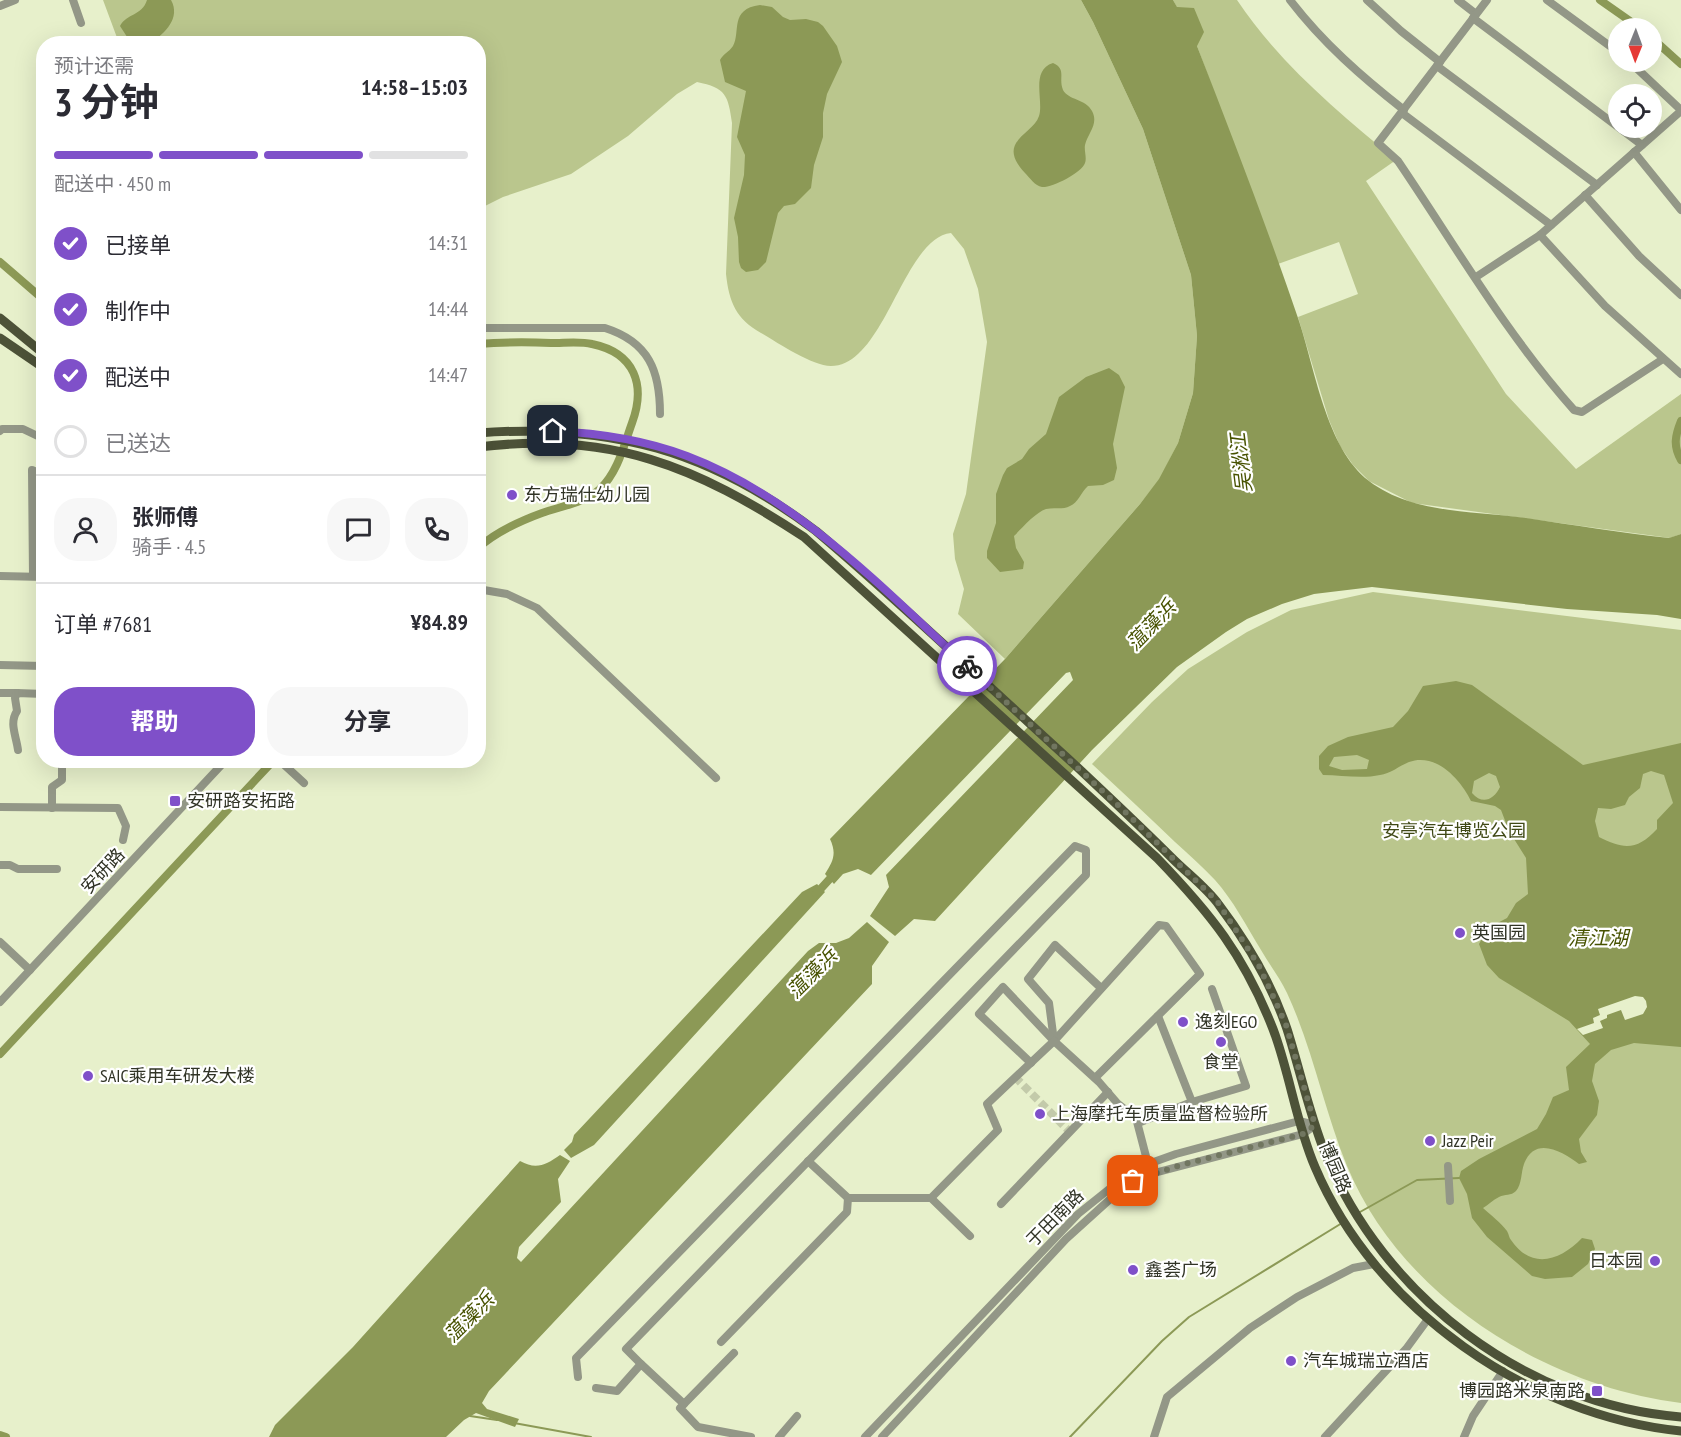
<!DOCTYPE html>
<html lang="zh">
<head>
<meta charset="utf-8">
<style>
	body { margin:0; font-family:"PT Sans Narrow","Noto Sans SC",sans-serif; background:#f7f7f7; color:#2b2b33; height:100vh; display:flex; flex-direction:column; font-size:22px; white-space:nowrap }
	* { box-sizing:border-box; margin:0 }
	p { font-size:20px; color:#7c7c81 }
	.icon { flex:none; width:33px; height:33px; fill:none; stroke:currentColor; stroke-width:2; stroke-linecap:round; stroke-linejoin:round }
	.map { position:relative; flex:1; overflow:hidden }
	.details { position:absolute; left:36px; top:36px; width:450px; height:732px; display:flex; flex-direction:column; background:#fff; border-radius:24px; box-shadow:0 6px 24px #0002 }
	.details>* { flex:none }
	.needle { width:39px; rotate:181deg }
	.fabs { position:absolute; left:1608px; top:18px; display:grid; gap:12px }
	.fabs a { display:grid; place-items:center; width:54px; height:54px; border-radius:50%; background:#fff; box-shadow:0 6px 24px #0002; font-size:30px }
	.pin { position:absolute; display:grid; place-items:center; width:51px; height:51px; color:#fff; margin:-26px; border-radius:12px; box-shadow:0 3px 9px #0006 }
	.courier { position:absolute; display:grid; place-items:center; width:60px; height:60px; margin:-30px; border:4px solid #7f50c9; border-radius:50%; background:#fff; color:#222; box-shadow:0 2px 8px #0007 }
	.headline em { font-style:normal; font-weight:700 }
	.headline div { display:flex; flex-direction:column-reverse }
	.headline { display:flex; align-items:center; justify-content:space-between; height:102px; padding:0 18px }
	h1 { font-size:39px; font-weight:700; line-height:45px }
	.bar { display:grid; grid-template-columns:repeat(4,1fr); gap:9px 6px; align-content:center; height:72px; padding:0 18px }
	.bar i { height:8px; border-radius:4px; background:#e1e1e2 }
	.bar .selected { background:#7f50c9 }
	.bar p { grid-column:span 4 }
	.line { display:flex; align-items:center; gap:15px; padding:0 18px; border-top:2px solid #e1e1e2 }
	.line div { flex:1 }
	.round { display:grid; place-items:center; flex:none; width:63px; height:63px; border-radius:24px; background:#f7f7f7 }
	ol { padding:0 18px; list-style:none }
	li { display:flex; align-items:center; gap:18px; height:66px }
	li p { margin-inline-start:auto }
	li .icon { padding:6px; border-radius:50%; background:#7f50c9; color:#fff; stroke-width:4 }
	li:last-child { color:#7c7c81 }
	li i { width:33px; height:33px; border:3px solid #e1e1e2; border-radius:50% }
	.primary-button { display:flex; gap:12px; margin-top:auto; padding:12px 18px }
	.primary-button a { flex:1; height:69px; border-radius:24px; background:#7f50c9; color:#fff; font-size:24px; font-weight:700; line-height:69px; text-align:center }
	.primary-button a+a { background:#f7f7f7; color:#2b2b33 }
	.map>svg:first-child { display:block }
	.green { fill:#bac68d }
	.water { fill:#8c9956; fill-rule:evenodd }
	.pier { fill:#e7f0cb }
	.lines { fill:none; stroke-linecap:round; stroke-linejoin:round }
	.stream { stroke:#8c9956; stroke-width:2 }
	.canal { stroke:#8c9956; stroke-width:8 }
	.minor-tunnel { stroke:#c3caaa; stroke-width:8; stroke-dasharray:8 4; stroke-linecap:butt }
	.minor { stroke:#939787; stroke-width:8 }
	.major { stroke:#4d5238; stroke-width:9 }
	.done { stroke:#717660; stroke-width:6; stroke-dasharray:0 10.8 }
	.route { stroke:#7f50c9; stroke-width:8 }
	.poi-dot { fill:#7f50c9; stroke:#fff; stroke-width:2 }
	.labels { text-anchor:middle; stroke-width:4.5; stroke-linejoin:round; paint-order:stroke }
	.poi-label { font-size:18px; fill:#313426; stroke:#fff; text-anchor:start }
	.park-label { font-size:18px; fill:#404916; stroke:#fff }
	.street-label { font-size:18px; fill:#313426; stroke:#fff }
	.water-label { font-size:20px; font-style:italic; fill:#475200; stroke:#fff }
</style>
</head>
<body>
<div class="map">
<svg width="1681" height="1437" viewBox="0 0 1681 1437">
	<rect width="100%" height="100%" fill="#e7f0cb"/>
	<g class="green">
		<path d="M103,0H1081L1093,22L1143,129L1191,275L1197,336L1193,393L1178,443L1160,479L1140,504L1005,659L958,614L964,589L955,559L953,534L966,494L987,342L978,289L964,249L951,233C903,238 885,366 831,366C812,366 778,343 761,333C736,319 729,302 726,274L732,123C728,95 726,88 697,82L677,94L628,136L571,174L503,197L479,209L478,44L119,43Z"/>
		<path d="M1173,0H1237C1279,63 1338,112 1396,160L1366,181L1506,394L1576,469L1681,394V534L1670,538L1412,503L1369,481L1353,465L1340,446L1329,420L1298,317L1358,294L1339,242L1278,264L1197,46Z"/>
		<path d="M1373,592L1681,630V1403C1545,1386 1401,1297 1347,1166C1324,1110 1313,1049 1287,993C1280,978 1269,964 1261,950C1247,927 1233,900 1215,880C1203,867 1189,855 1175,842C1148,816 1120,790 1092,764L1152,702L1188,669L1247,632L1291,610Z"/>
	</g>
	<g class="water">
		<path d="M147,0H171C181,18 165,33 151,43H131L120,26C127,13 142,16 147,0Z"/>
		<path d="M1081,0H1173L1177,7L1194,8L1204,32L1197,46C1232,136 1267,227 1298,318C1315,368 1326,448 1369,481C1412,514 1475,511 1526,518C1574,525 1621,533 1669,538L1681,534V619L1657,615L1567,609L1372,587L1314,594L1282,604L1247,619L1226,632L1177,667L1092,750L935,921L914,919L895,936L870,916L889,887L886,875L1073,680L1070,672L1066,673L871,875L858,869L843,874L834,884L825,874C833,861 837,854 830,839L1005,659L1140,504L1159,479L1178,443L1193,393L1197,336L1191,275L1143,129L1093,22Z"/>
		<path d="M760,5L772,7L783,17L790,20L806,19L818,22L823,26L837,46L842,62L827,94L823,113V137L814,165L811,188L795,204L784,206L778,213L766,262L758,270L746,272L741,268L739,262L738,237L734,218L744,175L745,155L737,137L746,91L725,82L720,60C723,54 729,52 733,46C741,32 729,9 760,5Z"/>
		<path d="M1053,63C1067,69 1058,78 1063,90C1068,100 1086,99 1092,111C1099,124 1088,133 1085,145C1084,151 1087,158 1085,163C1082,173 1051,188 1042,187C1035,186 1030,178 1025,173C995,141 1033,135 1039,116C1044,101 1030,70 1053,63Z"/>
		<path d="M1109,368L1119,375L1125,387L1113,444L1117,468L1114,480L1103,485L1088,486C1081,492 1078,503 1070,506C1063,510 1054,507 1046,509C1036,512 1022,528 1014,536L1016,548L1024,562L1023,569L1000,572L987,558V551L996,523V494L1003,475L1007,468L1022,459L1029,449L1046,434L1059,397L1086,377Z"/>
		<path d="M1456,681L1472,685L1583,765L1681,743V1047L1634,1043L1611,1050L1595,1064L1592,1081L1599,1101L1597,1115L1579,1139L1581,1152L1587,1162L1579,1164C1563,1152 1535,1135 1524,1164C1521,1172 1522,1184 1516,1191C1511,1196 1505,1194 1499,1197C1493,1200 1488,1205 1483,1208C1491,1215 1501,1223 1507,1231C1509,1234 1509,1238 1511,1240C1532,1271 1561,1260 1582,1238L1592,1240L1595,1249L1588,1264L1572,1277L1545,1279L1532,1276L1487,1237L1472,1218L1467,1194L1459,1178L1461,1171L1479,1159L1537,1129L1546,1114L1553,1097L1569,1090L1566,1067L1590,1044L1569,1021L1499,978L1487,965L1479,944L1488,928L1507,918L1516,903L1528,894L1526,858L1509,831L1501,810L1495,806L1471,801C1461,780 1436,752 1409,762C1399,766 1390,774 1380,775C1362,779 1341,775 1323,775L1319,769V756L1328,746L1348,737L1393,727L1408,711L1423,686ZM1357,755L1369,760L1367,769L1342,770L1329,766L1334,757ZM1651,771L1664,775L1673,803L1657,820V829C1638,850 1624,850 1599,837L1595,821L1598,808L1611,809L1625,805L1629,797L1640,788L1643,774ZM1489,773L1496,776L1500,787C1494,800 1482,805 1472,793L1474,781Z"/>
		<polygon points="817,884 825,892 594,1145 571,1158 564,1150 572,1142 574,1135 802,892"/>
		<path d="M867,922L889,942L872,966V984L489,1391L482,1403L487,1409L519,1419L515,1427L476,1413L464,1420L446,1437H269L275,1425L353,1347L520,1161C536,1170 546,1165 560,1155L570,1161L558,1179L561,1202L519,1247L517,1258L521,1262L808,951L819,943H836L849,938Z"/>
	</g>
	<polygon class="pier" points="1635,996 1643,997 1646,1001 1647,1007 1643,1014 1625,1020 1621,1010 1607,1015 1607,1018 1600,1021 1603,1028 1583,1035 1577,1029 1594,1023 1593,1018 1600,1015 1598,1009"/>
	<g class="lines">
		<g class="stream">
			<polyline points="1360,1212 1417,1180 1459,1178"/>
			<polyline points="470,1416 497,1420"/>
			<polyline points="514,1423 591,1437"/>
			<polyline points="1070,1437 1162,1341 1189,1317 1342,1223"/>
		</g>
		<g class="canal">
			<polyline points="1600,0 1640,28"/>
			<polyline points="1652,38 1681,64"/>
			<polyline points="0,262 44,300"/>
			<path d="M478,344C503,342 527,342 551,343C565,343 580,341 592,344C635,353 646,385 632,423C624,445 618,472 600,489C584,503 562,506 542,513C520,521 495,533 478,548"/>
			<path d="M1681,421C1675,436 1673,446 1681,460"/>
			<polyline points="816,894 836,872"/>
			<polyline points="0,1054 274,760"/>
			<polyline points="0,1435 6,1437"/>
		</g>
		<polyline class="minor-tunnel" points="1015,1077 1070,1132"/>
		<g class="minor">
			<polyline points="73,0 81,23"/>
			<path d="M1290,0C1323,43 1362,77 1404,110"/>
			<polyline points="1367,0 1401,31 1440,62"/>
			<polyline points="1458,0 1476,14"/>
			<path d="M1487,0L1378,143L1398,161C1455,245 1506,334 1574,410L1582,412L1663,359"/>
			<polyline points="1547,0 1618,52"/>
			<polyline points="0,6 15,0"/>
			<polyline points="1473,18 1642,145"/>
			<polyline points="1630,62 1681,110"/>
			<polyline points="1437,66 1597,185"/>
			<polyline points="1402,113 1551,225"/>
			<polyline points="1634,152 1681,210"/>
			<polyline points="1585,195 1639,256 1681,295"/>
			<polyline points="1540,235 1605,306 1681,374"/>
			<polyline points="1476,277 1540,235 1681,111"/>
			<path d="M478,328H605C649,342 660,371 660,414"/>
			<polyline points="0,431 2,429 23,429 44,439"/>
			<polyline points="0,576 44,577"/>
			<polyline points="33,576 32,470 44,475"/>
			<polyline points="478,589 507,594 537,608 716,778"/>
			<polyline points="0,665 44,666"/>
			<polyline points="0,693 17,693"/>
			<path d="M18,750C16,735 9,723 17,711L15,698L17,693L44,694"/>
			<polyline points="279,760 304,783"/>
			<polyline points="0,807 118,808 126,826 123,840"/>
			<polyline points="52,808 52,787 62,780 62,760"/>
			<polyline points="0,865 10,865 18,869 57,869"/>
			<polyline points="0,942 30,970"/>
			<polyline points="0,1002 226,760"/>
			<polyline points="1054,1041 1159,925 1166,926 1200,974 1095,1078"/>
			<polyline points="1054,1041 1049,1003 1028,979 1055,945 1101,988"/>
			<polyline points="1031,1063 979,1014 1003,987 1054,1041"/>
			<polyline points="1192,1102 1246,1086 1212,989"/>
			<polyline points="1138,1123 1192,1102 1158,1016"/>
			<polyline points="808,1161 848,1198 931,1198 970,1236"/>
			<polyline points="1448,1166 1450,1201"/>
			<polyline points="931,1198 998,1130 987,1104 1054,1041 1099,1082 1118,1104 1136,1118 1148,1164"/>
			<polyline points="1001,1204 1108,1092"/>
			<polyline points="721,1342 847,1212 848,1198"/>
			<polyline points="734,1353 680,1408 698,1427 751,1437"/>
			<polyline points="578,1377 576,1358 1075,846 1086,850 1086,875 626,1349 641,1364"/>
			<polyline points="596,1388 617,1391 641,1364 684,1404"/>
			<polyline points="779,1437 797,1416"/>
			<polyline points="865,1437 1078,1214 1123,1178 1148,1164 1176,1154 1299,1121 1315,1125"/>
			<polyline points="882,1437 1066,1239 1118,1192 1133,1181 1158,1172 1303,1134 1315,1125"/>
			<polyline points="1154,1437 1167,1397 1250,1328 1297,1297 1353,1268 1374,1264"/>
			<polyline points="1325,1437 1406,1349 1428,1319"/>
			<polyline points="1464,1437 1473,1416 1503,1371"/>
		</g>
		<g class="major">
			<polyline points="0,318 44,354"/>
			<polyline points="0,338 44,368"/>
			<path d="M478,433C611,423 710,451 816,531C905,606 989,687 1075,765C1108,796 1141,827 1173,859C1188,874 1207,888 1219,905C1247,942 1272,985 1287,1029C1300,1070 1309,1113 1325,1153C1383,1296 1526,1405 1681,1417"/>
			<path d="M478,447C611,431 696,466 804,537L1157,858C1211,914 1244,955 1273,1029C1290,1074 1296,1123 1315,1167C1375,1309 1529,1416 1681,1431"/>
		</g>
	</g>
	<g class="lines">
		<polyline class="done" points="967,666 1121,808 1217,901 1259,966 1272,994 1286,1025 1315,1125 1303,1134 1181,1165 1133,1181"/>
		<path class="route" d="M553,431C599,433 645,440 687,456C798,498 882,588 967,666"/>
	</g>
	<g class="poi-dot">
		<circle cx="512" cy="495" r="6"/>
		<rect x="169" y="795" width="12" height="12" rx="3"/>
		<circle cx="1460" cy="933" r="6"/>
		<circle cx="1183" cy="1022" r="6"/>
		<circle cx="1221" cy="1042" r="6"/>
		<circle cx="88" cy="1076" r="6"/>
		<circle cx="1040" cy="1114" r="6"/>
		<circle cx="1430" cy="1141" r="6"/>
		<circle cx="1655" cy="1261" r="6"/>
		<circle cx="1133" cy="1270" r="6"/>
		<circle cx="1291" cy="1361" r="6"/>
		<rect x="1591" y="1385" width="12" height="12" rx="3"/>
	</g>
	<g class="labels">
		<g class="poi-label">
			<text x="524" y="501">东方瑞仕幼儿园</text>
			<text x="187" y="807">安研路安拓路</text>
			<text x="1472" y="939">英国园</text>
			<text x="1195" y="1028">逸刻EGO</text>
			<text x="1221" y="1068" text-anchor="middle">食堂</text>
			<text x="100" y="1082">SAIC乘用车研发大楼</text>
			<text x="1052" y="1120">上海摩托车质量监督检验所</text>
			<text x="1442" y="1147">Jazz Peir</text>
			<text x="1643" y="1267" text-anchor="end">日本园</text>
			<text x="1145" y="1276">鑫荟广场</text>
			<text x="1303" y="1367">汽车城瑞立酒店</text>
			<text x="1585" y="1397" text-anchor="end">博园路米泉南路</text>
		</g>
		<g class="park-label">
			<text x="1454" y="837">安亭汽车博览公园</text>
		</g>
		<g class="street-label">
			<text transform="translate(103 871) rotate(-47)" y="6">安研路</text>
			<text transform="translate(1335 1167) rotate(67)" y="6">博园路</text>
			<text transform="translate(1055 1218) rotate(-45)" y="6">于田南路</text>
		</g>
		<g class="water-label">
			<text transform="translate(1241 463) rotate(-97)" y="7">吴淞江</text>
			<text transform="translate(1151 625) rotate(-46)" y="7">蕰藻浜</text>
			<text x="1598" y="945">清江湖</text>
			<text transform="translate(812 973) rotate(-45)" y="7">蕰藻浜</text>
			<text transform="translate(469 1317) rotate(-45)" y="7">蕰藻浜</text>
		</g>
	</g>
</svg>
<div class="fabs">
<a><svg class="needle" viewBox="-14 -14 28 28"><path d="M0-13l5 13h-10z" fill="#e53935"/><path d="M0 13l5-13h-10z" fill="#7c7c81"/></svg></a>
<a><svg class="icon" aria-label="locate" viewBox="0 0 24 24"><circle cx="12" cy="12" r="6"/><path d="M12 2v4M12 18v4M2 12h4M18 12h4"/></svg></a>
</div>
<div class="pin" style="left:1133px;top:1181px;background:#ea580c"><svg class="icon" aria-label="bag" viewBox="0 0 24 24"><path d="M5 8h14l-1 12H6zM9 8a3 3 0 0 1 6 0"/></svg></div>
<div class="pin" style="left:553px;top:431px;background:#1f2937"><svg class="icon" aria-label="home" viewBox="0 0 24 24"><path d="M3 11l9-7 9 7M6 9v11h12V9"/></svg></div>
<div class="courier" style="left:967px;top:666px"><svg class="icon" aria-label="bike" viewBox="0 0 24 24"><circle cx="6" cy="16" r="4"/><circle cx="18" cy="16" r="4"/><path d="M6 16l4-8h5l3 8M10 8l3 8H6M13 5h3"/></svg></div>
<section class="details">
<div class="headline"><div><h1>3 分钟</h1><p>预计还需</p></div><em>14:58–15:03</em></div>
<div class="bar"><i class="selected"></i><i class="selected"></i><i class="selected"></i><i></i><p>配送中 · 450 m</p></div>
<ol>
<li><svg class="icon" aria-label="check" viewBox="0 0 24 24"><path d="M5 12l5 5 9-10"/></svg>已接单<p>14:31</p></li>
<li><svg class="icon" aria-label="check" viewBox="0 0 24 24"><path d="M5 12l5 5 9-10"/></svg>制作中<p>14:44</p></li>
<li><svg class="icon" aria-label="check" viewBox="0 0 24 24"><path d="M5 12l5 5 9-10"/></svg>配送中<p>14:47</p></li>
<li><i></i>已送达</li>
</ol>
<div class="line" style="height:108px"><a class="round"><svg class="icon" aria-label="person" viewBox="0 0 24 24"><circle cx="12" cy="8" r="4"/><path d="M4 21q1-7 8-7t8 7"/></svg></a><div><b>张师傅</b><p>骑手 · 4.5</p></div><a class="round"><svg class="icon" aria-label="chat" viewBox="0 0 24 24"><path d="M4 5h16v11H9l-5 4z"/></svg></a><a class="round"><svg class="icon" aria-label="phone" viewBox="0 0 24 24"><path d="M5 4h4l2 5-3 2q2 4 5 5l2-3 5 2v4C11 20 4 13 5 4z"/></svg></a></div>
<div class="line" style="height:78px"><div>订单 #7681</div><b>¥84.89</b></div>
<div class="primary-button"><a>帮助</a><a>分享</a></div>
</section>
</div>
</body>
</html>
